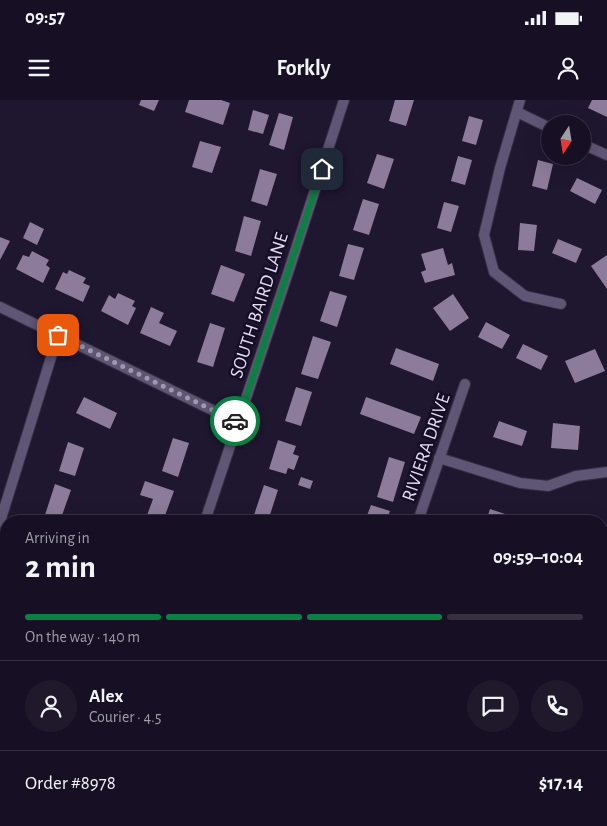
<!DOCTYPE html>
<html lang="en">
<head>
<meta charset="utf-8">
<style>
	body { margin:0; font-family:"Alegreya Sans",sans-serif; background:#20192c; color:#f1f3f6; height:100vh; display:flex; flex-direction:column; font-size:19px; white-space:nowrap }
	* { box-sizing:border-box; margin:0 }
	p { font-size:16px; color:#9e9da6 }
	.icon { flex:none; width:28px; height:28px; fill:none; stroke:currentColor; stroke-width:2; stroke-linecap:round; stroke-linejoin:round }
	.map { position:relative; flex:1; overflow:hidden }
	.side { position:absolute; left:0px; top:415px; width:608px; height:311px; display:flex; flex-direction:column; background:#171024; border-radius:20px 20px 0 0; box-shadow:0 5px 20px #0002,0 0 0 1px #363041 }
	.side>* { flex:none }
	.needle { width:32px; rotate:192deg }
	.buttons { position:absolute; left:541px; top:15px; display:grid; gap:10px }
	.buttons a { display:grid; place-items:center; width:50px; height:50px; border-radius:50%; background:#171024; box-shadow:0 5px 20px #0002,0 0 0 1px #363041; font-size:25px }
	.pin { position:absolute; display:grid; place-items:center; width:42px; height:42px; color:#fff; margin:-21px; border-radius:10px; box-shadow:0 2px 8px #0006 }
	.courier { position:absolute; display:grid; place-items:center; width:50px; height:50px; margin:-25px; border:4px solid #0b8043; border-radius:50%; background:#fff; color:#222; box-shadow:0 1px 6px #0007 }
	.overview em { font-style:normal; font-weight:600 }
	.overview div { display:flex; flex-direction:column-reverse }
	.overview { display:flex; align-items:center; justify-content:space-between; height:85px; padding:0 25px }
	h1 { font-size:32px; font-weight:600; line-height:38px }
	.bar { display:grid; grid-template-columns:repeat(4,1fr); gap:8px 5px; align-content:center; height:60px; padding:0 25px }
	.bar i { height:6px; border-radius:4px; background:#363041 }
	.bar .on { background:#0b8043 }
	.bar p { grid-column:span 4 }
	.line { display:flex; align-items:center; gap:12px; padding:0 25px; border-top:1px solid #363041 }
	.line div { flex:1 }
	.round { display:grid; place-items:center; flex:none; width:52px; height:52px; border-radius:26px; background:#20192c }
	.status { display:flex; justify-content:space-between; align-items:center; height:35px; padding:0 25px; background:#171024; direction:ltr }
	.status svg { height:14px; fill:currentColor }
	header { display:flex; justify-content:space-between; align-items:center; height:65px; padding:0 25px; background:#171024; font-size:22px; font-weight:600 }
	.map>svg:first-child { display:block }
	.building { fill:#8c7b9a }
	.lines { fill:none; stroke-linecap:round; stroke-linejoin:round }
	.street-casing { stroke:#362e43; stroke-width:12 }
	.street { stroke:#5f5574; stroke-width:10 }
	.done { stroke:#9f99ad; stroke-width:5; stroke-dasharray:0 9 }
	.route { stroke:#0b8043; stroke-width:6 }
	.labels { text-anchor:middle; stroke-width:5; stroke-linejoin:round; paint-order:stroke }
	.street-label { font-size:19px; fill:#e4dff1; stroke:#160d26 }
</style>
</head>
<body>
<div class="status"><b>09:57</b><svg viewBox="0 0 49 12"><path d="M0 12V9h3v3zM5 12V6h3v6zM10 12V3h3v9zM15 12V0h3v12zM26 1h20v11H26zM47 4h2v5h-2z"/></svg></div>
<header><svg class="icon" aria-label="menu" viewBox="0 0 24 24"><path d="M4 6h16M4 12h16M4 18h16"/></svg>Forkly<svg class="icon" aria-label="person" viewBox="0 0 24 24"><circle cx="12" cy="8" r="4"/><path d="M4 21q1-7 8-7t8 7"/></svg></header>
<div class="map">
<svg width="607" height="726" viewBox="0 0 607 726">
	<rect width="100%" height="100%" fill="#1f1630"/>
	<g class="building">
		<polygon points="141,0 159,0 154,11 139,5"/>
		<polygon points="189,0 221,0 230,3 223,25 185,12"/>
		<polygon points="395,0 414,0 406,26 389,21"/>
		<polygon points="592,0 607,0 607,17 588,8"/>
		<polygon points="253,10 269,15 263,34 248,30"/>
		<polygon points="279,13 293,17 284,50 269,45"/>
		<polygon points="469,16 483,20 476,45 462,41"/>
		<polygon points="200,41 221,47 212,73 192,67"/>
		<polygon points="377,54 394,59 384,89 367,83"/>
		<polygon points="458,56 472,60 465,85 451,81"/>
		<polygon points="538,60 553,64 547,90 532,86"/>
		<polygon points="260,69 277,74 267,106 251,101"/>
		<polygon points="577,78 602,90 595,104 570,91"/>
		<polygon points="363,99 379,104 369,135 353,130"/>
		<polygon points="444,102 459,106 451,132 437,128"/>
		<polygon points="244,116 261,121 251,156 235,151"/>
		<polygon points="30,122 44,129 37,145 23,138"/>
		<polygon points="520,123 537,125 534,151 518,150"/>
		<polygon points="0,137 10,141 0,160"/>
		<polygon points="558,139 582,149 576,163 552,153"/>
		<polygon points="348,144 364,148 354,180 339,176"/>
		<polygon points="443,148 448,165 452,163 455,175 425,183 421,172 426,170 421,154"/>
		<polygon points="32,151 49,160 46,165 50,168 43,183 16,169 23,155 29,157"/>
		<polygon points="607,155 607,189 591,166"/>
		<polygon points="221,165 245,174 234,202 211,194"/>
		<polygon points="69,170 86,178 83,183 90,186 83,202 55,189 63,172 67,174"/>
		<polygon points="330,191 347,196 337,227 320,221"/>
		<polygon points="118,193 135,201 132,206 136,208 128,225 101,211 109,195 115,199"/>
		<polygon points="453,194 469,218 450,231 433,208"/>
		<polygon points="151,207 164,213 159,223 177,231 170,246 140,233"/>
		<polygon points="486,222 510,235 502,249 478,237"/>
		<polygon points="210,223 225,228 213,267 197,262"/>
		<polygon points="313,236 331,242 318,279 301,274"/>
		<polygon points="523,244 548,256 541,270 516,258"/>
		<polygon points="396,248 439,264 433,281 390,264"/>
		<polygon points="595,249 605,271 575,283 565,261"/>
		<polygon points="296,287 312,292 301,326 285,321"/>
		<polygon points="84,297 117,313 110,329 76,313"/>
		<polygon points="366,297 421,317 414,334 360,314"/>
		<polygon points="499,321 527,331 522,346 493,337"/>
		<polygon points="553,323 580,326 578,350 551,348"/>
		<polygon points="173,338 189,343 178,377 162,371"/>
		<polygon points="278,340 296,346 293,354 299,356 294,370 288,368 286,374 269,369"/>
		<polygon points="68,342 84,348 75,376 59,371"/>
		<polygon points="389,357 405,362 393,402 377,397"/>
		<polygon points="301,377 313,381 310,389 298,385"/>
		<polygon points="145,381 174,391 163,421 156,421 146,418 153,399 140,395"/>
		<polygon points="55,384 71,390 60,421 44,418"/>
		<polygon points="264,385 278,390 268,421 253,418"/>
		<polygon points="371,405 390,411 386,421 365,421"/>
		<polygon points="490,409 508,415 506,421 486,421"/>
		<polygon points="68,414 88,421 66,421"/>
		<polygon points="607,453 607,483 601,476 601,456"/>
		<polygon points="601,507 607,508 607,542 601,541"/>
		<polygon points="6,526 6,552 0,550 0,544"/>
		<polygon points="0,566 6,570 6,605 0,601"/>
		<polygon points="6,704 6,720 15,720 10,726 5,726 0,722 0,711"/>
		<polygon points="131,720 147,720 151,723 148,726 125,726"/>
		<polygon points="323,720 342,720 341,726 322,725"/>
		<polygon points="420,720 439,720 437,726 418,726"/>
	</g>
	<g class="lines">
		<g class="street-casing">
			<g id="street">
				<polyline points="520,0 500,68 484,135 494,172 525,196 561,204"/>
				<polyline points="517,12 550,28"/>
				<polyline points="582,44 607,55"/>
				<polyline points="0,207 237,322"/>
				<polyline points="439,358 520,383 548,386 576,376 607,372"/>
				<polyline points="205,421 288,173 344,0"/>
				<polyline points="418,421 465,284"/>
				<polyline points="0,422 58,235"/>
				<polyline points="601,689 607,685"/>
				<polyline points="61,726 66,720"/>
				<polyline points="377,726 379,720"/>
				<polyline points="525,726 532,720"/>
			</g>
		</g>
		<use href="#street" class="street"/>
	</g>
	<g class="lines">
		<polyline class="done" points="58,235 235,321"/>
		<polyline class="route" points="235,321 238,322 322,69"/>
	</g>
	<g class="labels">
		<g class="street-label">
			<text transform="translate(258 205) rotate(-72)" y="7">SOUTH BAIRD LANE</text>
			<text transform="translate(425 347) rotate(-71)" y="7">RIVIERA DRIVE</text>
		</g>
	</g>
</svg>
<div class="buttons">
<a><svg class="needle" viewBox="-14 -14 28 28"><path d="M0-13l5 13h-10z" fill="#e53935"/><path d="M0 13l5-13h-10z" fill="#9e9da6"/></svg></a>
</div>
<div class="pin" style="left:58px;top:235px;background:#ea580c"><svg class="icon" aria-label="bag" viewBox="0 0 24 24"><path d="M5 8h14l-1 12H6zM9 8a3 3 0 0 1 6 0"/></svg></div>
<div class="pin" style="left:322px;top:69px;background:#1f2937"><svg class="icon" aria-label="home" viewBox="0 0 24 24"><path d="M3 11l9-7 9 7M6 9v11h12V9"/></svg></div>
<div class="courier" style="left:235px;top:321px"><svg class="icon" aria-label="car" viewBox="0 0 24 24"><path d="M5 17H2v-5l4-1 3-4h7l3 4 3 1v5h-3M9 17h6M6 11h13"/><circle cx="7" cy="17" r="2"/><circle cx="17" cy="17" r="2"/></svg></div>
<section class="side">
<div class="overview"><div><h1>2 min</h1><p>Arriving in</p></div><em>09:59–10:04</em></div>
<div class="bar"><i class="on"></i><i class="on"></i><i class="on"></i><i></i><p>On the way · 140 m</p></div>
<div class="line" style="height:90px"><a class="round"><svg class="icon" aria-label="person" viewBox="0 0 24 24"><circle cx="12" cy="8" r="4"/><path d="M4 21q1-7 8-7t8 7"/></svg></a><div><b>Alex</b><p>Courier · 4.5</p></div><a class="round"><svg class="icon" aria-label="chat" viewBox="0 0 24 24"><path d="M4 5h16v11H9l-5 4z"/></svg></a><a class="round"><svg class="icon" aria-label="phone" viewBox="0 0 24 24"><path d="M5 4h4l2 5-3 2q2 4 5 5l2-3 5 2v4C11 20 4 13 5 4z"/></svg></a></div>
<div class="line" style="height:65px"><div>Order #8978</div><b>$17.14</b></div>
</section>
</div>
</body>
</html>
